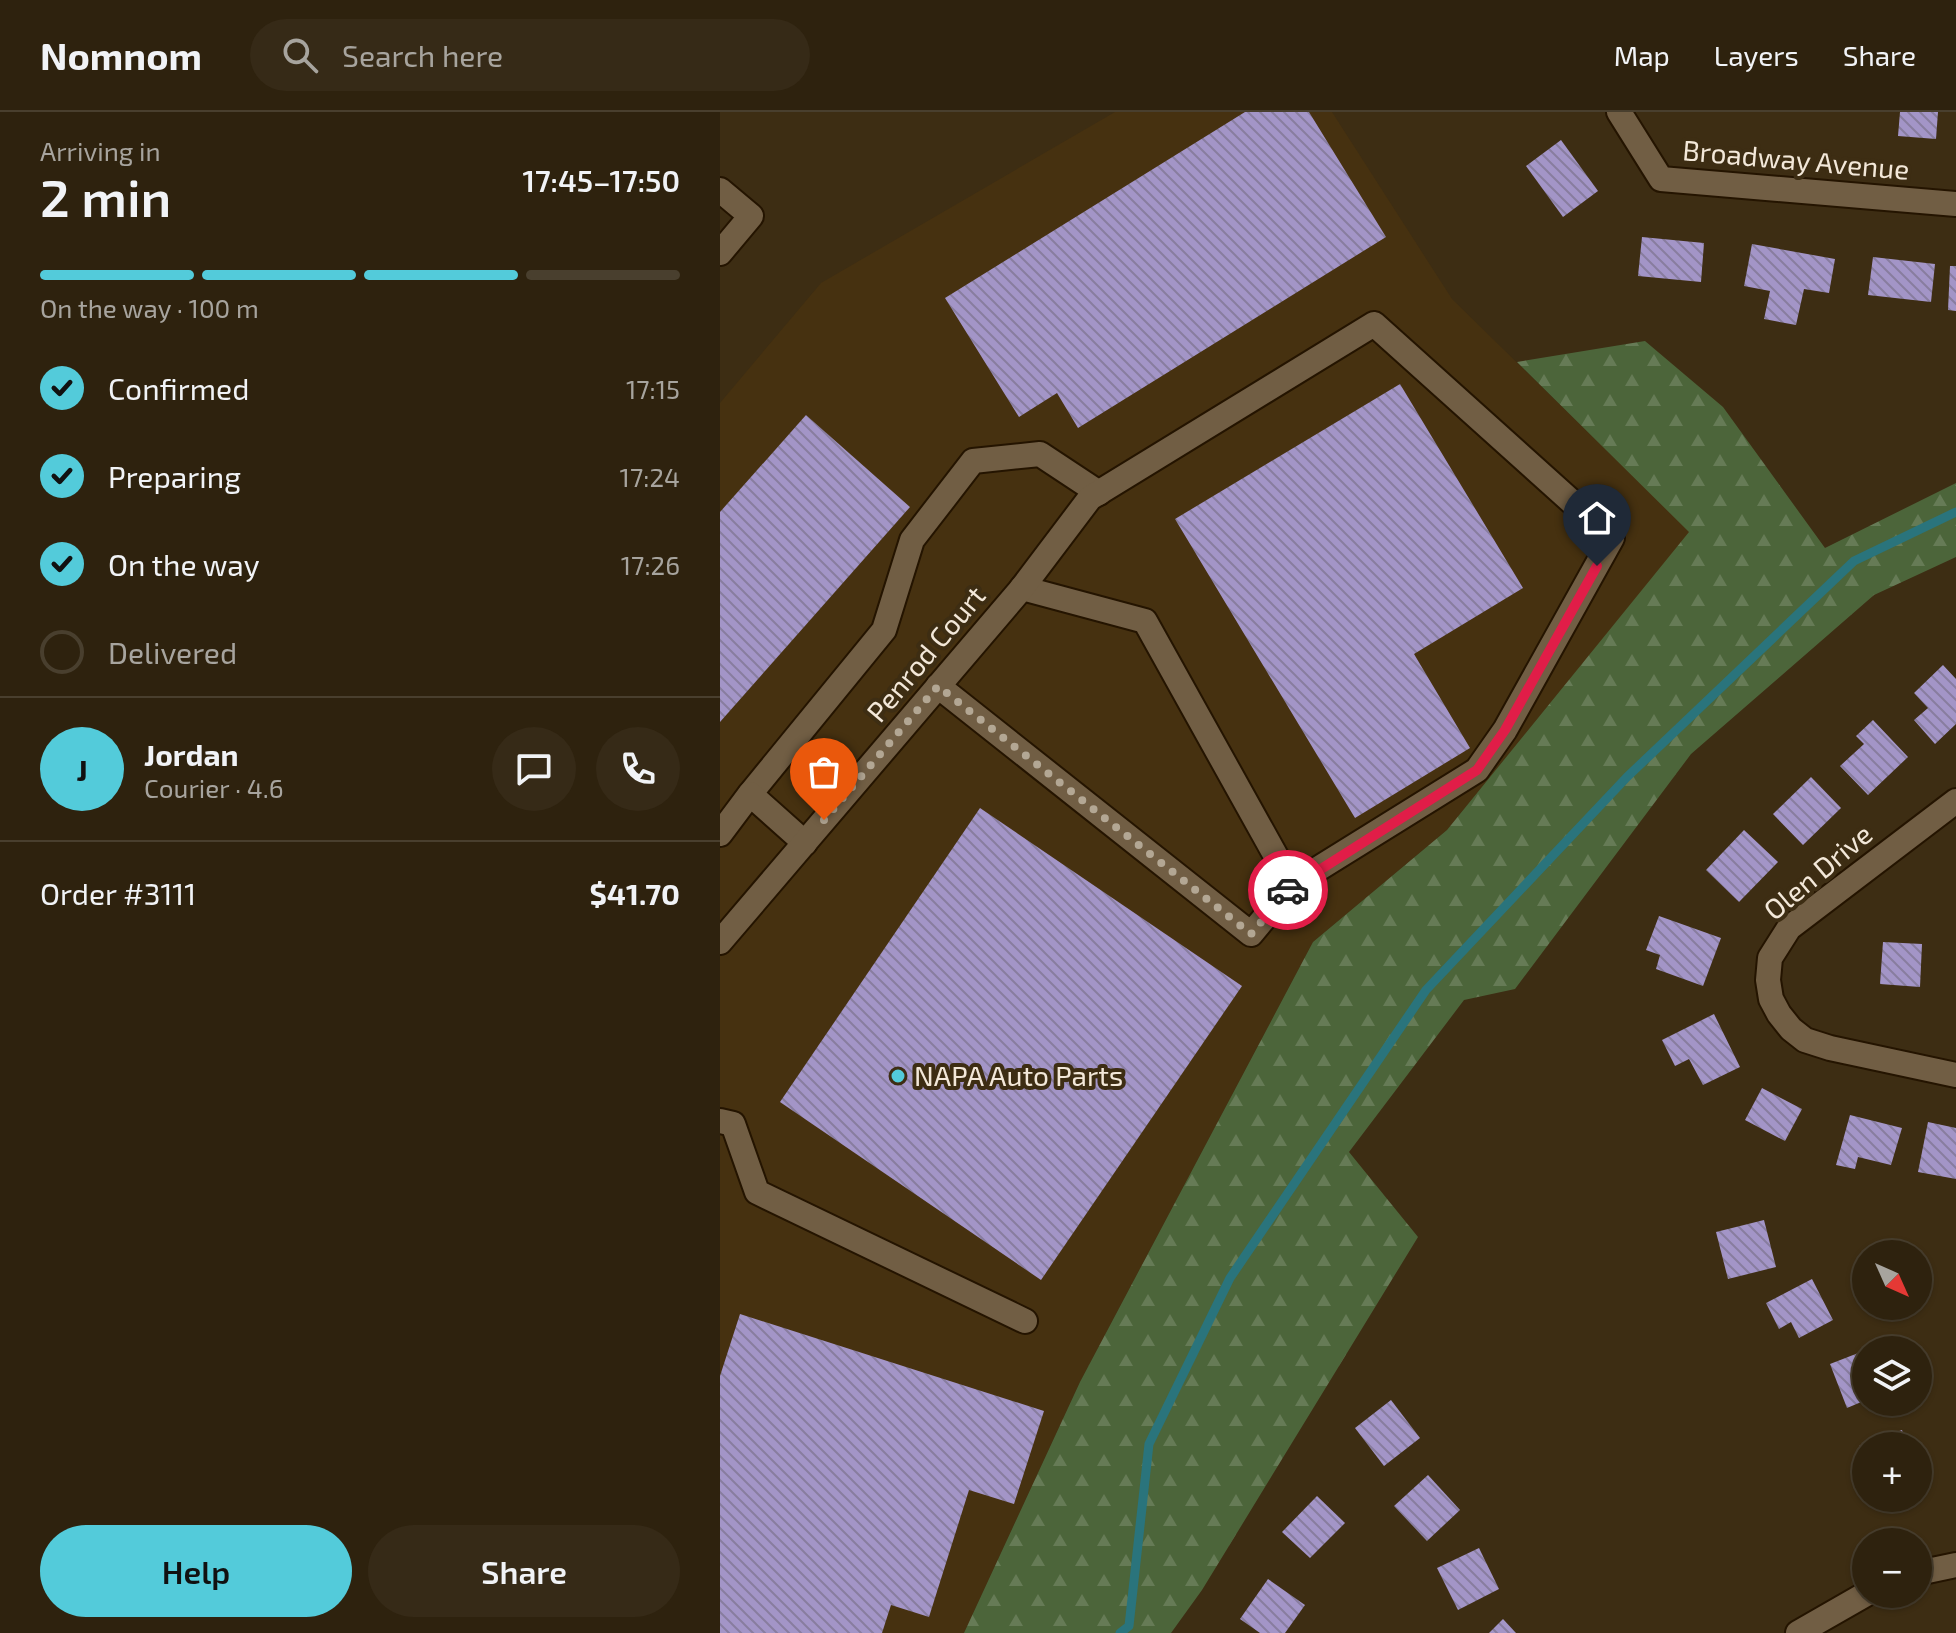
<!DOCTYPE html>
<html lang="en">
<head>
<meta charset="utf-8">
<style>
	body { margin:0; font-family:"Exo 2",sans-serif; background:#362a17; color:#f1f3f6; height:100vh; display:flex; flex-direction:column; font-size:30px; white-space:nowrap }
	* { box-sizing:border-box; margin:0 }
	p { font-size:26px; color:#a7a49e }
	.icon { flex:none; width:44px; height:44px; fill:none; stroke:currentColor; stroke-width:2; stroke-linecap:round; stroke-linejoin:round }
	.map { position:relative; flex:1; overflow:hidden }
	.side { display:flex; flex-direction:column; background:#2e220e; width:720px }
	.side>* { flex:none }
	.needle { width:52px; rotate:135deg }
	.fabs { position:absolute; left:1132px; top:1128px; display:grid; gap:16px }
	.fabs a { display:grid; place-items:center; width:80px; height:80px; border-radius:50%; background:#2e220e; box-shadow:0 2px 6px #0004,0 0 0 2px #493f2e; font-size:40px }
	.pin { position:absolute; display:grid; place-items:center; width:68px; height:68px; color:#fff; margin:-82px -34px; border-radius:50% 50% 50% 0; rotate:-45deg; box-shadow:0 0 8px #0007 }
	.pin .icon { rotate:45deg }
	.courier { position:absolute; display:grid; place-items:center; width:80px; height:80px; margin:-40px; border:6px solid #e11d48; border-radius:50%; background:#fff; color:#222; box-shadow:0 2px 10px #0007 }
	.headline em { font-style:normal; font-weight:600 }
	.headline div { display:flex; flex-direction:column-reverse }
	.headline { display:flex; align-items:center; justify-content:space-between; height:136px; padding:0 40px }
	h1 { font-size:52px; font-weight:600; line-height:60px }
	.bar { display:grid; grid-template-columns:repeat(4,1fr); gap:12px 8px; align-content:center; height:96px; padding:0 40px }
	.bar i { height:10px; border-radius:6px; background:#493f2e }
	.bar .active { background:#53cbda }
	.bar p { grid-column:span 4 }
	.line { display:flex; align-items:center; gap:20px; padding:0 40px; border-top:2px solid #493f2e }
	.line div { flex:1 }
	.round { display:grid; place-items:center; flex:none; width:84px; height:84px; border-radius:42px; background:#362a17 }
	ol { padding:0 40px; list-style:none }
	li { display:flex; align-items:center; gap:24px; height:88px }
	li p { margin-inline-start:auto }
	li .icon { padding:8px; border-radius:50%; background:#53cbda; color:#111; stroke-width:4 }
	li:last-child { color:#a7a49e }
	li i { width:44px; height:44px; border:4px solid #493f2e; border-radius:50% }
	.cta { display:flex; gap:16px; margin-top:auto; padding:16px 40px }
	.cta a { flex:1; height:92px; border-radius:48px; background:#53cbda; color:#111; font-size:32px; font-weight:600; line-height:92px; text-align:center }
	.cta a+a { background:#362a17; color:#f1f3f6 }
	header { display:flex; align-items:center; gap:48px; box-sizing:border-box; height:112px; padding:0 40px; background:#2e220e; border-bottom:2px solid #493f2e }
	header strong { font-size:38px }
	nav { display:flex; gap:44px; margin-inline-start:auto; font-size:28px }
	.search { width:560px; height:72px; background:#362a17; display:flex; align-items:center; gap:20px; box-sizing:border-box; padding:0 28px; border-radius:44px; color:#a7a49e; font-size:30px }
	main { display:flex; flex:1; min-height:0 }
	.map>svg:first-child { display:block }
	.built { fill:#463110 }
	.forest { fill:url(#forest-firs) }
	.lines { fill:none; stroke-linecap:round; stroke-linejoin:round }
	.stream { stroke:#2a747c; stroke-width:9 }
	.building { fill:url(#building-back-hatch) }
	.minor-casing { stroke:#241400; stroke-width:28 }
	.minor { stroke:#715e44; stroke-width:24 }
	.done { stroke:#b3a794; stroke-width:8; stroke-dasharray:0 14.4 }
	.route { stroke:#e11d48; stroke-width:10 }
	.poi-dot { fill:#53cbda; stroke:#3d2d13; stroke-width:3 }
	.labels { text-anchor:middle; stroke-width:8; stroke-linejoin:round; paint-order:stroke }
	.street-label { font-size:28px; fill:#f3e8d9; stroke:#3d2d13 }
	.poi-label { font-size:28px; fill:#f3e8d9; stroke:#3d2d13; text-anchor:start }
</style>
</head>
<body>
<header>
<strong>Nomnom</strong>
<div class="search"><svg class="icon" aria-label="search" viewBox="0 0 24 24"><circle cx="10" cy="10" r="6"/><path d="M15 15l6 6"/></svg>Search here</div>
<nav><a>Map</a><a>Layers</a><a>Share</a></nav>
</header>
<main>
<section class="side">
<div class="headline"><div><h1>2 min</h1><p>Arriving in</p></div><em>17:45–17:50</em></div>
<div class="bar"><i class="active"></i><i class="active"></i><i class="active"></i><i></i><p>On the way · 100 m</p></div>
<ol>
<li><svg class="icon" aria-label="check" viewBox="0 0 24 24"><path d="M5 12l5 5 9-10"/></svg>Confirmed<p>17:15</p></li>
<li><svg class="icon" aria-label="check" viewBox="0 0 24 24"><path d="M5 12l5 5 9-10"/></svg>Preparing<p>17:24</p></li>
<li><svg class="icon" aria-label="check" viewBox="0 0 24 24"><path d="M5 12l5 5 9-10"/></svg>On the way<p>17:26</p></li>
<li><i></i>Delivered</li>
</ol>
<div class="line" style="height:144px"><b class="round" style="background:#53cbda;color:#111">J</b><div><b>Jordan</b><p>Courier · 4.6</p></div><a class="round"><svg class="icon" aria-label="chat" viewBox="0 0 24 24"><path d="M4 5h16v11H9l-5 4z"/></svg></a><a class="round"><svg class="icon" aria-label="phone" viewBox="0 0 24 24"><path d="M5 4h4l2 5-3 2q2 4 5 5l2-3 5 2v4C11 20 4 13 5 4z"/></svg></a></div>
<div class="line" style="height:104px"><div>Order #3111</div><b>$41.70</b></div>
<div class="cta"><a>Help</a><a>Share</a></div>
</section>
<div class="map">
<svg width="1236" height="1521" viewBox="0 0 1236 1521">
	<defs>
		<pattern id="forest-firs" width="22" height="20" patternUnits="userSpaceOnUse" patternTransform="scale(2)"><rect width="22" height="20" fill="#4c653a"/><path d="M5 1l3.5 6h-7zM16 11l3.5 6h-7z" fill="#667b56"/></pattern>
		<pattern id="building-back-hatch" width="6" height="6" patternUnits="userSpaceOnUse" patternTransform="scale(2)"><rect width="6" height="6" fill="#a395c7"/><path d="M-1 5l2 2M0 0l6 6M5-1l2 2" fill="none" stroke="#887d9f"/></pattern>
	</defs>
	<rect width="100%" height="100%" fill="#3d2d13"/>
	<polygon class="built" points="395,0 612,0 732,187 970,420 727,718 593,830 360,1270 244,1521 0,1521 0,291 101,171"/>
	<polygon class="forest" points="925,229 1003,295 1105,436 1236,371 1236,445 1154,483 971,642 795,877 744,888 629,1040 698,1125 482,1478 451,1521 244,1521 360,1270 593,830 727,718 969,420 797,250"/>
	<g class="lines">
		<polyline class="stream" points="400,1521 409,1514 429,1332 510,1166 706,878 907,665 1134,449 1236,400"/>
	</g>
	<g class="building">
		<polygon points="525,0 589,0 666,125 358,316 337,281 299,305 225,186"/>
		<polygon points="1180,0 1218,0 1216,27 1178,24"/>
		<polygon points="841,28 878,79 843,105 806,54"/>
		<polygon points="922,125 984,131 981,170 918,164"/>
		<polygon points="1032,132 1115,147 1109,181 1084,177 1076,213 1044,207 1050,179 1024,174"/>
		<polygon points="1153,145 1215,152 1211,190 1148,183"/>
		<polygon points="1230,154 1236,154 1236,199 1228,198"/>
		<polygon points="680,272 803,476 694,542 750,636 635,706 455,407"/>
		<polygon points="86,303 190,395 0,610 0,400"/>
		<polygon points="1223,553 1236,567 1236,612 1215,632 1194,608 1208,596 1194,581"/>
		<polygon points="1153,608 1188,645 1148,683 1120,654 1144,632 1136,624"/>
		<polygon points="1091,665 1121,696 1083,733 1053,702"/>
		<polygon points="260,696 522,874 321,1168 60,990"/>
		<polygon points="1024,718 1058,750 1019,790 986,758"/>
		<polygon points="939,804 1001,826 983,874 936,857 940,843 926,838"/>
		<polygon points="1163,830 1202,832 1200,875 1160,872"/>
		<polygon points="994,902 1020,955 983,973 969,947 955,954 942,928"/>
		<polygon points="1042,976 1082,997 1065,1029 1025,1008"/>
		<polygon points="1130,1003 1182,1016 1171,1053 1138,1045 1135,1057 1116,1053"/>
		<polygon points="1208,1010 1236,1016 1236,1067 1198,1060"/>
		<polygon points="1044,1108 1056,1155 1008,1167 996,1120"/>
		<polygon points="1092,1167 1113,1208 1079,1226 1071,1210 1059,1217 1046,1191"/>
		<polygon points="20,1202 324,1299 294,1392 249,1378 209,1505 171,1493 162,1521 0,1521 0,1264"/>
		<polygon points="1146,1238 1146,1288 1127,1296 1110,1252"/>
		<polygon points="671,1288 700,1326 664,1354 635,1316"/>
		<polygon points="1182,1318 1187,1334 1146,1334 1146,1346 1141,1334 1139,1334"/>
		<polygon points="708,1363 740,1398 707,1429 674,1394"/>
		<polygon points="597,1384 625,1411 590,1446 562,1420"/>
		<polygon points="759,1436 779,1477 738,1498 717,1456"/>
		<polygon points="548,1467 585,1493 565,1521 540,1521 520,1507"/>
		<polygon points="783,1507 796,1521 769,1521"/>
	</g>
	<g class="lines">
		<g class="minor-casing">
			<g id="minor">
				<polyline points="899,0 941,67 1236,92"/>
				<polyline points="0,78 31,104 0,141"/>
				<polyline points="218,574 531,822 572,773 425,509 302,476"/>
				<polyline points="30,682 164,518 192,428 253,349 320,342 379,381"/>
				<polyline points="1236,689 1069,816 1050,846 1048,868 1051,887 1059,902 1071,917 1085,928 1110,936 1236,963"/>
				<polyline points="0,722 30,682 85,731"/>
				<polyline points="0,830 302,476 370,386 654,212 892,426 785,618 757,658 572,773"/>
				<polyline points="0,1009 13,1012 37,1080 305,1209"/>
				<polyline points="1198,1461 1236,1453"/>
				<polyline points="1078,1521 1146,1482"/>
			</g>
		</g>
		<use href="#minor" class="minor"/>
	</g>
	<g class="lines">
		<polyline class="done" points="104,708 218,574 531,822 568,778"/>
		<polyline class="route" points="568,778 757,658 785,618 877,454"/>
	</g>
	<circle class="poi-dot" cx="178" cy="964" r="8"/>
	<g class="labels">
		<g class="street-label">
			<text transform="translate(1076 48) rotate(5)" y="10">Broadway Avenue</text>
			<text transform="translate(206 542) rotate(-50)" y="10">Penrod Court</text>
			<text transform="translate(1098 760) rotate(-40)" y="10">Olen Drive</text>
		</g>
		<g class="poi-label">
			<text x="194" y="974">NAPA Auto Parts</text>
		</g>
	</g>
</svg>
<div class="fabs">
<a><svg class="needle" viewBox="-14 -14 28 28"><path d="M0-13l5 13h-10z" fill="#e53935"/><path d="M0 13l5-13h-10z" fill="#a7a49e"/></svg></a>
<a><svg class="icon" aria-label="layers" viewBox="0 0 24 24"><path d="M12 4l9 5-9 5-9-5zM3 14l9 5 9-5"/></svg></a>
<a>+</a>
<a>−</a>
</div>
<div class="pin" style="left:104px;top:708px;background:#ea580c"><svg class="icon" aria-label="bag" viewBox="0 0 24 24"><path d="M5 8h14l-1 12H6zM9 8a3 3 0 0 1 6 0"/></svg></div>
<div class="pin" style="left:877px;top:454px;background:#1f2937"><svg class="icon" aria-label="home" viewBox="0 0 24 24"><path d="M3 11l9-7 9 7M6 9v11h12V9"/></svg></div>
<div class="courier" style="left:568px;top:778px"><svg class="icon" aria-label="car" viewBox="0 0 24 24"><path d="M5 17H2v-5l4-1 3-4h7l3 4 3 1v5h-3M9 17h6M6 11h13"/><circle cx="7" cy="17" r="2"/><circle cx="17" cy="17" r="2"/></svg></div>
</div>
</main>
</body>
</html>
